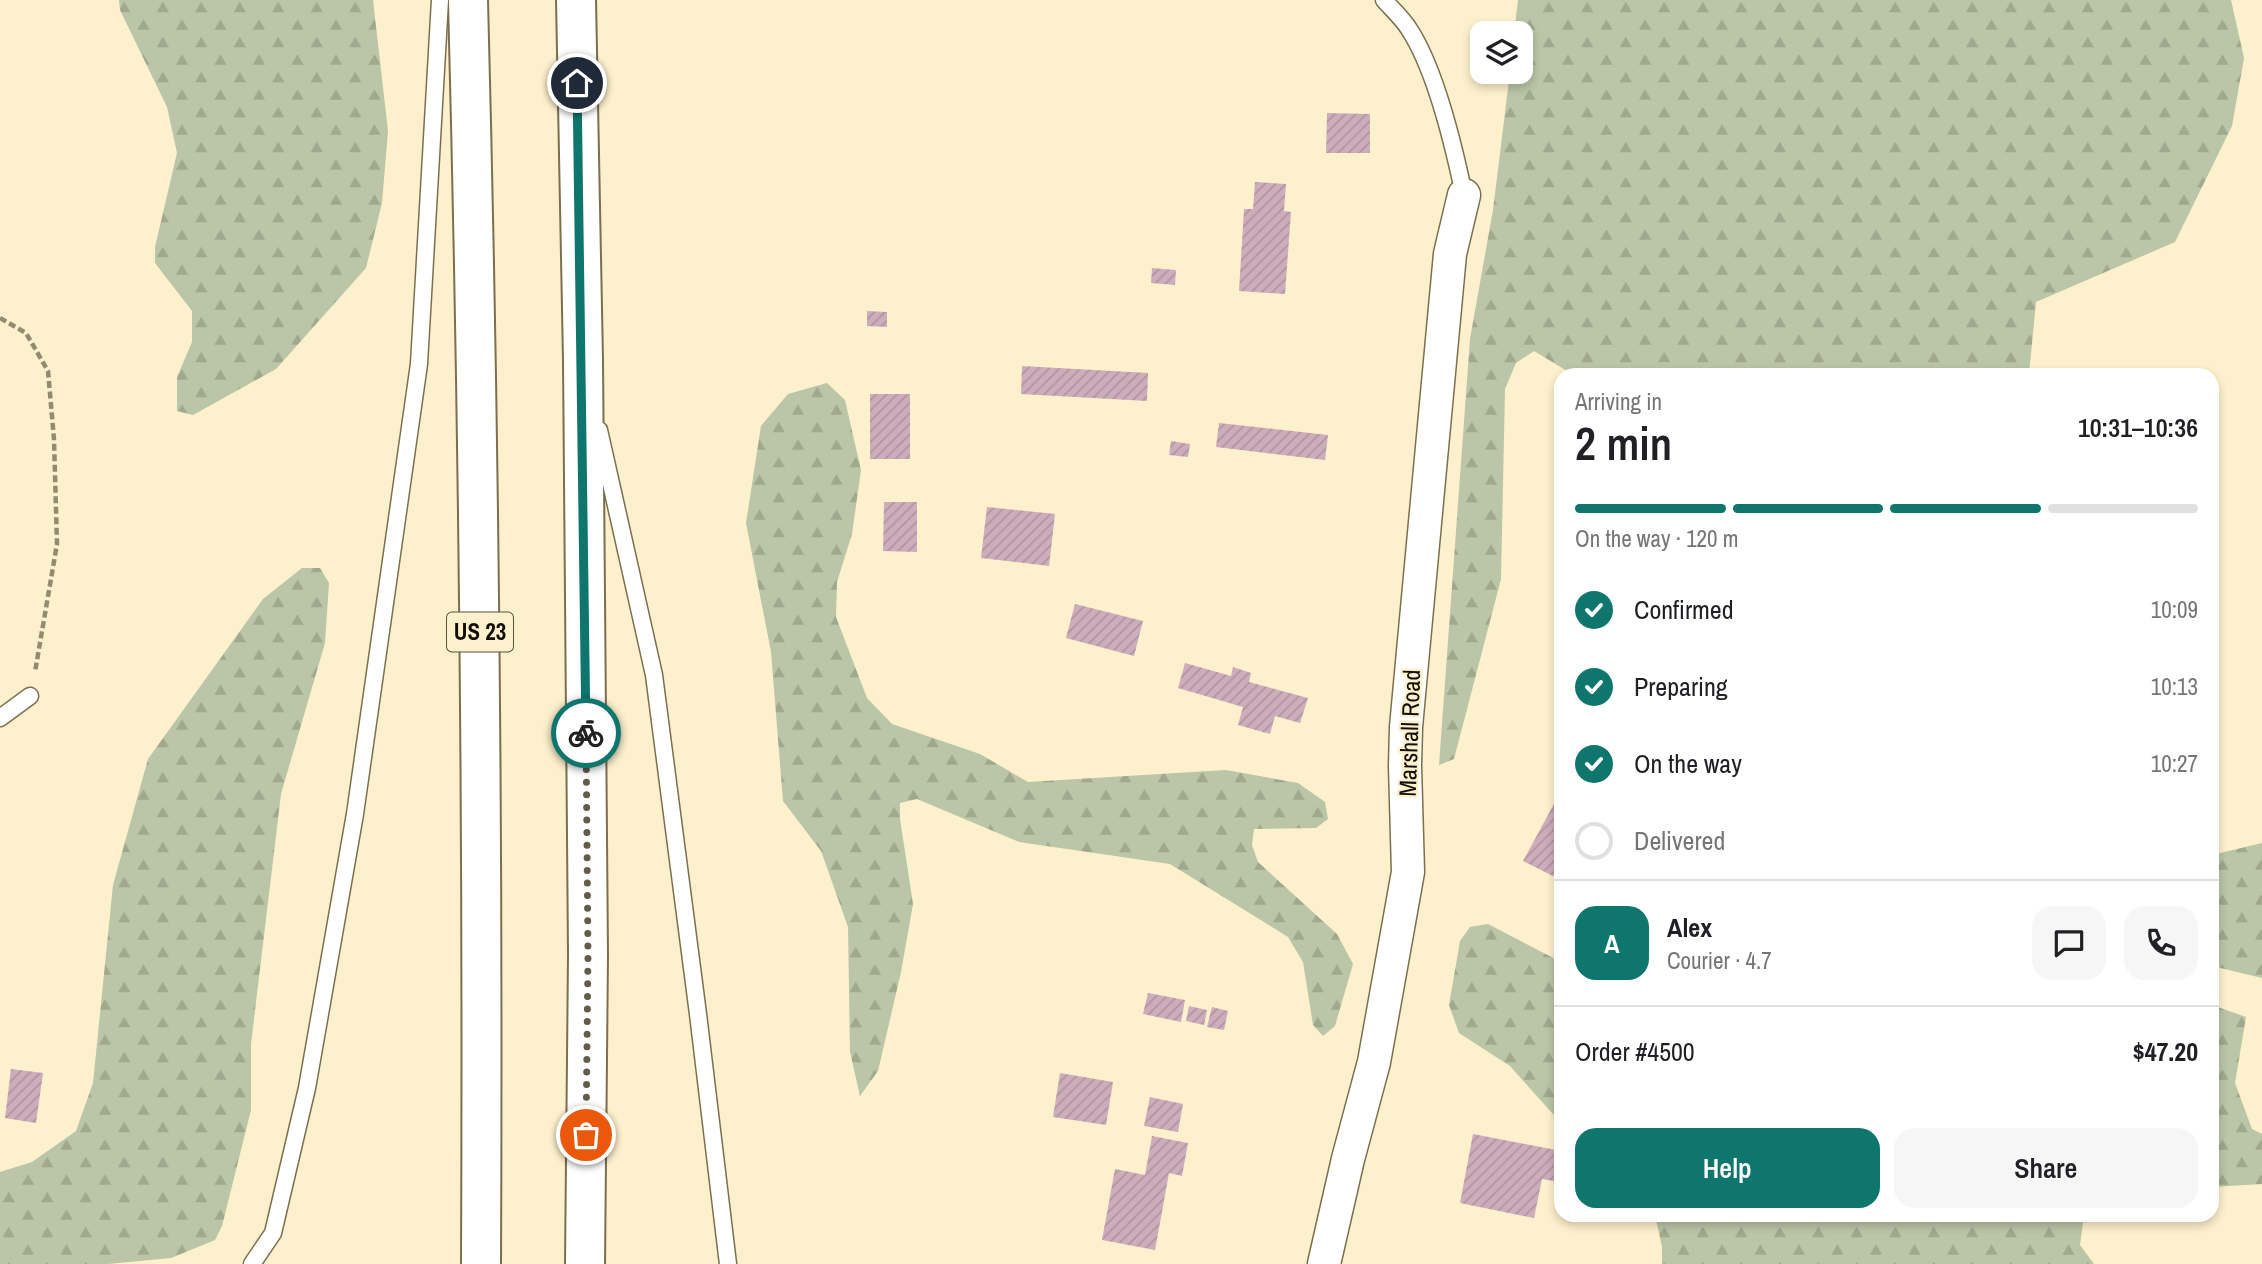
<!DOCTYPE html>
<html lang="en">
<head>
<meta charset="utf-8">
<style>
	body { margin:0; font-family:"Archivo Narrow",sans-serif; background:#f6f6f6; color:#202124; height:100vh; display:flex; flex-direction:column; font-size:26px; white-space:nowrap }
	* { box-sizing:border-box; margin:0 }
	p { font-size:23px; color:#757577 }
	.icon { flex:none; width:38px; height:38px; fill:none; stroke:currentColor; stroke-width:2; stroke-linecap:round; stroke-linejoin:round }
	.map { position:relative; flex:1; overflow:hidden }
	.panel { position:absolute; left:1554px; top:368px; width:665px; height:854px; display:flex; flex-direction:column; background:#fff; border-radius:21px; box-shadow:0 4px 10px #0003 }
	.panel>* { flex:none }
	.tools { position:absolute; left:1470px; top:21px; display:grid; gap:14px }
	.tools a { display:grid; place-items:center; width:63px; height:63px; border-radius:14px; background:#fff; box-shadow:0 4px 10px #0003; font-size:35px }
	.pin { position:absolute; display:grid; place-items:center; width:60px; height:60px; color:#fff; margin:-30px; border:4px solid #fff; border-radius:50%; box-shadow:0 2px 7px #0007 }
	.courier { position:absolute; display:grid; place-items:center; width:70px; height:70px; margin:-35px; border:5px solid #0f766e; border-radius:50%; background:#fff; color:#222; box-shadow:0 2px 9px #0007 }
	.overview em { font-style:normal; font-weight:600 }
	.overview div { display:flex; flex-direction:column-reverse }
	.overview { display:flex; align-items:center; justify-content:space-between; height:119px; padding:0 21px }
	h1 { font-size:46px; font-weight:600; line-height:52px }
	.bar { display:grid; grid-template-columns:repeat(4,1fr); gap:10px 7px; align-content:center; height:84px; padding:0 21px }
	.bar i { height:9px; border-radius:5px; background:#e0e0e0 }
	.bar .selected { background:#0f766e }
	.bar p { grid-column:span 4 }
	.line { display:flex; align-items:center; gap:18px; padding:0 21px; border-top:2px solid #e0e0e0 }
	.line div { flex:1 }
	.round { display:grid; place-items:center; flex:none; width:74px; height:74px; border-radius:21px; background:#f6f6f6 }
	ol { padding:0 21px; list-style:none }
	li { display:flex; align-items:center; gap:21px; height:77px }
	li p { margin-inline-start:auto }
	li .icon { padding:7px; border-radius:50%; background:#0f766e; color:#fff; stroke-width:4 }
	li:last-child { color:#757577 }
	li i { width:38px; height:38px; border:4px solid #e0e0e0; border-radius:50% }
	.primary-button { display:flex; gap:14px; margin-top:auto; padding:14px 21px }
	.primary-button a { flex:1; height:80px; border-radius:21px; background:#0f766e; color:#fff; font-size:28px; font-weight:600; line-height:80px; text-align:center }
	.primary-button a+a { background:#f6f6f6; color:#202124 }
	.map>svg:first-child { display:block }
	.forest { fill:url(#forest-firs) }
	.building { fill:url(#building-hatch) }
	.lines { fill:none; stroke-linecap:round; stroke-linejoin:round }
	.lane-casing { stroke:#7b6f4f; stroke-width:19 }
	.street-casing { stroke:#7b6f4f; stroke-width:35 }
	.highway-casing { stroke:#7b6f4f; stroke-width:42 }
	.path { stroke:#938a72; stroke-width:4.5; stroke-dasharray:7 3.5; stroke-linecap:butt }
	.lane { stroke:#fff; stroke-width:16 }
	.street { stroke:#fff; stroke-width:32 }
	.highway { stroke:#fff; stroke-width:38 }
	.done { stroke:#645c49; stroke-width:7; stroke-dasharray:0 12.6 }
	.route { stroke:#0f766e; stroke-width:9 }
	.labels { text-anchor:middle; stroke-width:5; stroke-linejoin:round; paint-order:stroke }
	.shield { fill:#fdf0cc; stroke:#58513f; stroke-width:2 }
	.shield-label { font-size:23px; font-weight:bold; fill:#120d03 }
	.street-label { font-size:24px; fill:#120d03; stroke:#fdf0cc }
</style>
</head>
<body>
<div class="map">
<svg width="2262" height="1264" viewBox="0 0 2262 1264">
	<defs>
		<pattern id="forest-firs" width="22" height="20" patternUnits="userSpaceOnUse" patternTransform="scale(1.75)"><rect width="22" height="20" fill="#bbc5a7"/><path d="M5 1l3.5 6h-7zM16 11l3.5 6h-7z" fill="#a0a88e"/></pattern>
		<pattern id="building-hatch" width="6" height="6" patternUnits="userSpaceOnUse" patternTransform="scale(1.75)"><rect width="6" height="6" fill="#cdadbc"/><path d="M-1 1l2-2M0 6l6-6M5 7l2-2" fill="none" stroke="#af94a0"/></pattern>
	</defs>
	<rect width="100%" height="100%" fill="#fdf0cc"/>
	<g class="forest">
		<polygon points="119,0 373,0 388,131 382,203 366,268 276,369 193,415 177,411 177,377 192,342 192,311 155,263 155,247 177,153 167,107 120,10"/>
		<polygon points="1518,0 2231,0 2244,58 2232,126 2175,242 2036,302 2029,374 1572,374 1534,351 1516,363 1505,389 1501,579 1454,759 1439,765 1470,339 1493,210 1510,72 1521,72 1521,33 1514,33"/>
		<polygon points="827,383 845,400 861,470 852,534 837,582 836,617 867,698 892,724 980,754 1028,782 1226,770 1298,783 1325,802 1328,819 1316,828 1254,829 1252,845 1258,862 1337,934 1353,964 1335,1026 1323,1036 1313,1025 1303,962 1288,937 1170,864 1019,842 917,799 900,803 900,819 913,904 901,972 878,1071 860,1096 850,1052 848,927 821,851 783,801 771,652 746,523 761,426 788,394"/>
		<polygon points="302,568 320,568 329,583 325,643 281,794 251,1044 251,1110 222,1226 215,1240 171,1258 108,1264 0,1264 0,1172 32,1162 76,1131 93,1083 113,885 148,759 263,599"/>
		<polygon points="2262,843 2262,978 2212,966 2212,855"/>
		<polygon points="1488,924 1561,962 1561,1123 1510,1066 1459,1033 1449,1005 1460,941 1470,927"/>
		<polygon points="2212,1005 2246,1017 2235,1083 2252,1129 2262,1134 2262,1184 2212,1187"/>
		<polygon points="1655,1215 2084,1215 2080,1245 2094,1264 1662,1264 1662,1247"/>
	</g>
	<g class="building">
		<polygon points="1327,113 1370,114 1370,153 1326,153"/>
		<polygon points="1255,182 1286,184 1284,211 1291,212 1285,294 1239,291 1244,209 1253,209"/>
		<polygon points="1152,268 1176,270 1175,285 1151,283"/>
		<polygon points="867,311 887,312 887,327 867,326"/>
		<polygon points="1022,366 1148,373 1147,401 1021,394"/>
		<rect x="870" y="394" width="40" height="65"/>
		<polygon points="1219,423 1328,435 1325,460 1216,447"/>
		<polygon points="1171,441 1190,444 1188,457 1169,455"/>
		<polygon points="884,502 917,502 917,552 883,551"/>
		<polygon points="987,507 1055,514 1049,566 981,558"/>
		<polygon points="1075,604 1143,621 1134,656 1066,638"/>
		<polygon points="1185,663 1231,676 1233,667 1251,673 1249,682 1308,698 1300,723 1275,716 1270,734 1238,725 1243,707 1178,688"/>
		<polygon points="1555,802 1561,805 1561,880 1523,861"/>
		<polygon points="1148,993 1185,1000 1181,1022 1143,1014"/>
		<polygon points="1189,1006 1207,1010 1204,1025 1186,1021"/>
		<polygon points="1212,1007 1228,1011 1224,1030 1207,1027"/>
		<polygon points="11,1069 43,1073 36,1123 5,1118"/>
		<polygon points="1060,1073 1113,1082 1106,1125 1053,1117"/>
		<polygon points="1150,1097 1183,1104 1178,1132 1144,1126"/>
		<polygon points="1473,1134 1561,1151 1559,1182 1542,1179 1534,1218 1460,1203"/>
		<polygon points="1152,1136 1188,1143 1182,1176 1169,1173 1155,1250 1102,1240 1115,1169 1145,1175"/>
	</g>
	<g class="lines">
		<g class="lane-casing">
			<g id="lane">
				<path d="M1384,0C1392,9 1403,19 1409,29C1436,70 1454,147 1464,195"/>
				<polyline points="599,430 654,675 698,1014 728,1264"/>
				<polyline points="0,718 30,696"/>
				<polyline points="252,1264 273,1233 307,1088 355,814 419,364 440,0"/>
			</g>
		</g>
		<g class="street-casing">
			<polyline id="street" points="1324,1264 1348,1159 1374,1062 1408,872 1405,766 1406,727 1450,254 1464,195"/>
		</g>
		<g class="highway-casing">
			<g id="highway">
				<path d="M468,0C479,421 483,843 481,1264"/>
				<polyline points="576,0 583,360 588,955 585,1264"/>
			</g>
		</g>
		<polyline class="path" points="0,318 26,333 48,371 54,439 57,544 35,672"/>
		<use href="#lane" class="lane"/>
		<use href="#street" class="street"/>
		<use href="#highway" class="highway"/>
	</g>
	<g class="lines">
		<polyline class="done" points="586,1135 588,955 586,733"/>
		<polyline class="route" points="577,83 586,733"/>
	</g>
	<g class="labels">
		<rect class="shield" x="447" y="612.5" width="66" height="39" rx="5"/>
		<g class="shield-label">
			<text x="480" y="640">US 23</text>
		</g>
		<g class="street-label">
			<text transform="translate(1410 733) rotate(-88)" y="8">Marshall Road</text>
		</g>
	</g>
</svg>
<div class="tools">
<a><svg class="icon" aria-label="layers" viewBox="0 0 24 24"><path d="M12 4l9 5-9 5-9-5zM3 14l9 5 9-5"/></svg></a>
</div>
<div class="pin" style="left:586px;top:1135px;background:#ea580c"><svg class="icon" aria-label="bag" viewBox="0 0 24 24"><path d="M5 8h14l-1 12H6zM9 8a3 3 0 0 1 6 0"/></svg></div>
<div class="pin" style="left:577px;top:83px;background:#1f2937"><svg class="icon" aria-label="home" viewBox="0 0 24 24"><path d="M3 11l9-7 9 7M6 9v11h12V9"/></svg></div>
<div class="courier" style="left:586px;top:733px"><svg class="icon" aria-label="bike" viewBox="0 0 24 24"><circle cx="6" cy="16" r="4"/><circle cx="18" cy="16" r="4"/><path d="M6 16l4-8h5l3 8M10 8l3 8H6M13 5h3"/></svg></div>
<section class="panel">
<div class="overview"><div><h1>2 min</h1><p>Arriving in</p></div><em>10:31–10:36</em></div>
<div class="bar"><i class="selected"></i><i class="selected"></i><i class="selected"></i><i></i><p>On the way · 120 m</p></div>
<ol>
<li><svg class="icon" aria-label="check" viewBox="0 0 24 24"><path d="M5 12l5 5 9-10"/></svg>Confirmed<p>10:09</p></li>
<li><svg class="icon" aria-label="check" viewBox="0 0 24 24"><path d="M5 12l5 5 9-10"/></svg>Preparing<p>10:13</p></li>
<li><svg class="icon" aria-label="check" viewBox="0 0 24 24"><path d="M5 12l5 5 9-10"/></svg>On the way<p>10:27</p></li>
<li><i></i>Delivered</li>
</ol>
<div class="line" style="height:126px"><b class="round" style="background:#0f766e;color:#fff">A</b><div><b>Alex</b><p>Courier · 4.7</p></div><a class="round"><svg class="icon" aria-label="chat" viewBox="0 0 24 24"><path d="M4 5h16v11H9l-5 4z"/></svg></a><a class="round"><svg class="icon" aria-label="phone" viewBox="0 0 24 24"><path d="M5 4h4l2 5-3 2q2 4 5 5l2-3 5 2v4C11 20 4 13 5 4z"/></svg></a></div>
<div class="line" style="height:91px"><div>Order #4500</div><b>$47.20</b></div>
<div class="primary-button"><a>Help</a><a>Share</a></div>
</section>
</div>
</body>
</html>
